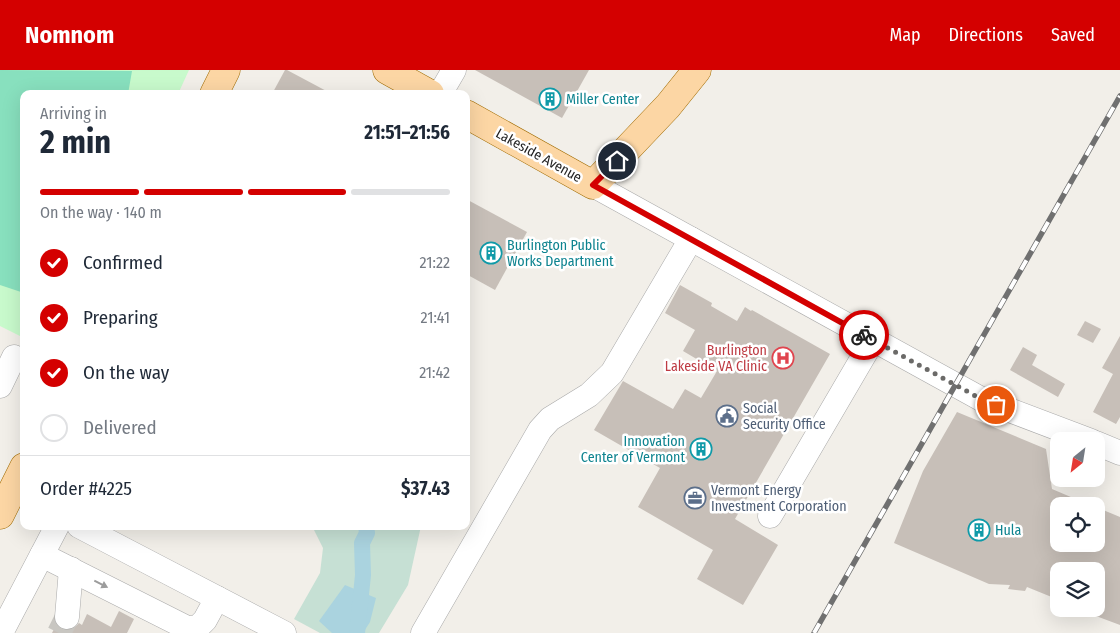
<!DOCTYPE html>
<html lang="en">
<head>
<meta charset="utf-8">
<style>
	body { margin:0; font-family:"Fira Sans Condensed",sans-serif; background:#f6f6f7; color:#1f2937; height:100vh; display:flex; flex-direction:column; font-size:19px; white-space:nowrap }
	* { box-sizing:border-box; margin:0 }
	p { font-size:16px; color:#747a83 }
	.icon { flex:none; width:28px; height:28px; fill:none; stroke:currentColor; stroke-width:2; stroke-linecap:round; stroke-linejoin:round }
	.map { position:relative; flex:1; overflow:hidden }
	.sheet { position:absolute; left:20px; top:20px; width:450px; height:440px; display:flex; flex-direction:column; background:#fff; border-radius:10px; box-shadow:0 5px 20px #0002 }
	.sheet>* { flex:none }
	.needle { width:32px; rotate:210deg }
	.buttons { position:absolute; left:1050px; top:362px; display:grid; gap:10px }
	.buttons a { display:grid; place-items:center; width:55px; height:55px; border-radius:10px; background:#fff; box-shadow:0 5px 20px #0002; font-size:25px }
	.pin { position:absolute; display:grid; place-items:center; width:42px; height:42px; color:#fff; margin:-21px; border:2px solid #fff; border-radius:50%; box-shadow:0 1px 5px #0007 }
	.courier { position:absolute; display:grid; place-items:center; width:50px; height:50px; margin:-25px; border:4px solid #d40000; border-radius:50%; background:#fff; color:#222; box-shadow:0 1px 6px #0007 }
	.summary em { font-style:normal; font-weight:700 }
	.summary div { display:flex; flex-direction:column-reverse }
	.summary { display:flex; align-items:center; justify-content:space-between; height:85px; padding:0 20px }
	h1 { font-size:32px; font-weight:700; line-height:38px }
	.bar { display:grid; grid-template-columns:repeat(4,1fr); gap:8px 5px; align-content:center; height:60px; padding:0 20px }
	.bar i { height:6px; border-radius:4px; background:#e0e1e3 }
	.bar .selected { background:#d40000 }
	.bar p { grid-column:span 4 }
	.line { display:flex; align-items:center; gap:12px; padding:0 20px; border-top:1px solid #e0e1e3 }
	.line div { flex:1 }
	ol { padding:0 20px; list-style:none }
	li { display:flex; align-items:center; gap:15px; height:55px }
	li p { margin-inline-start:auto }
	li .icon { padding:5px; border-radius:50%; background:#d40000; color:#fff; stroke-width:4 }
	li:last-child { color:#747a83 }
	li i { width:28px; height:28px; border:2px solid #e0e1e3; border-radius:50% }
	header { display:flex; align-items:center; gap:30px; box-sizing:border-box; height:70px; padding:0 25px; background:#d40000; color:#fff }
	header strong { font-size:24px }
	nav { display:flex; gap:28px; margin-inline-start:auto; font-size:18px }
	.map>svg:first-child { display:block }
	.wetland { fill:#c6e0d4 }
	.park { fill:#c8facc }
	.pitch { fill:#88e0be }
	.water { fill:#aad3df }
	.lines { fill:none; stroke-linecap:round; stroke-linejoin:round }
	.canal { stroke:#aad3df; stroke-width:16 }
	.building { fill:#c7bfb8 }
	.minor-tunnel { stroke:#c8c6c1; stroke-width:24; stroke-dasharray:24 12; stroke-linecap:butt }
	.minor-casing { stroke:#a9a9a9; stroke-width:25 }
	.major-casing { stroke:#a06b00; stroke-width:29 }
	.minor { stroke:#fff; stroke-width:24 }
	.major { stroke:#fcd6a4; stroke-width:28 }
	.rail-casing { stroke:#707070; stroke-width:5.5 }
	.rail { stroke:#fff; stroke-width:4; stroke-dasharray:11; stroke-linecap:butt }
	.oneway { fill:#9c9c9c }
	.done { stroke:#6b6a68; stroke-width:5; stroke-dasharray:0 9 }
	.route { stroke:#d40000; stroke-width:6 }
	.labels { text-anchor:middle; stroke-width:5; stroke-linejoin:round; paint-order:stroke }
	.culture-label { font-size:14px; fill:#0d838f; stroke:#fff; text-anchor:start }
	.street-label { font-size:14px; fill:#222; stroke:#fff }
	.health-label { font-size:14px; fill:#be3a42; stroke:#fff; text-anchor:end }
	.service-label { font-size:14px; fill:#4e5e75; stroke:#fff; text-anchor:start }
</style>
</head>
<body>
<header>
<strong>Nomnom</strong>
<nav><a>Map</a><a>Directions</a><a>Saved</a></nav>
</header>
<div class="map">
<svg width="1120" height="563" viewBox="0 0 1120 563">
	<rect width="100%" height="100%" fill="#f2efe9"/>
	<polygon class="wetland" points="312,456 421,456 408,515 379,563 320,563 294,549 320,503 323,478"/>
	<polygon class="park" points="0,0 189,0 178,24 24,24 24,268 0,256"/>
	<polygon class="pitch" points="0,0 132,1 128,24 24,24 24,223 0,215"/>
	<polygon class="water" points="345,515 376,528 370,552 363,563 332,563 319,551"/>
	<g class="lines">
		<polyline class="canal" points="357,563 363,505 362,473 367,463 366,456"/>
	</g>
	<g class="building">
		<polygon points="285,0 287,0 332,24 272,24"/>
		<polygon points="475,0 589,0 562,48"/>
		<polygon points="466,129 527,162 495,220 466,204"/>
		<polygon points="680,215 712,233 711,236 737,251 745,237 751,241 752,240 830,284 735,449 778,475 743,535 697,509 713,480 638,437 660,398 594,360 623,311 673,339 685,319 701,328 717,301 683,281 695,260 665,243"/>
		<polygon points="1085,251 1101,259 1093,273 1077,265"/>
		<polygon points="1120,266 1120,347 1116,354 1093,342 1113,304 1102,298"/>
		<polygon points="1023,277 1037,285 1032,295 1065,314 1058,327 1010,300"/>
		<polygon points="957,342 1046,379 1052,419 1092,436 1059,436 1059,474 1096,474 1096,437 1120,447 1120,555 1096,546 1096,501 1059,501 1059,530 1027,517 1025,521 1008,519 1010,515 989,514 894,473 923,401"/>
		<polygon points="119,541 134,549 127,563 52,563 56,555 60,559 66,561 73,559 79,553 82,555 87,544 111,557"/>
	</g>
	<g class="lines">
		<polyline class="minor-tunnel" points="59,563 67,547"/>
		<g class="minor-casing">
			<g id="minor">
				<polyline points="440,24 454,0"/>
				<polyline points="593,115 983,330 1091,371"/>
				<polyline points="0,316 14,287"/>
				<polyline points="1096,373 1120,383"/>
				<polyline points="770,446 873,270"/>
				<polyline points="79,456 284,563"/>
				<polyline points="42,485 187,558 197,558 205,550 217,528"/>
				<polyline points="67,547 71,499"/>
				<polyline points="1,563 57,456"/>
				<polyline points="423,563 540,360 550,349 589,325 612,303 691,169"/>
			</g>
		</g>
		<g class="major-casing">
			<g id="major">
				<polyline points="387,0 430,24"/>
				<polyline points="214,24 226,0"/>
				<polyline points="466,44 593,115 668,36 697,0"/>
				<polyline points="0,445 24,397"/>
			</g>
		</g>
		<use href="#minor" class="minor"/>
		<use href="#major" class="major"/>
		<g class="rail-casing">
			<polyline id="rail" points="814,563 1120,26"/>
		</g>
		<use href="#rail" class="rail"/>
	</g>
	<defs><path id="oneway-solid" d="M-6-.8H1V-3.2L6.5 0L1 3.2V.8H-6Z" transform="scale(1.25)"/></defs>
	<use class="oneway" href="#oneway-solid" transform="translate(101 514) rotate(27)"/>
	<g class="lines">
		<polyline class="done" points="864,265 983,330 996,335"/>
		<polyline class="route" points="617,91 593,115 864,265"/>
	</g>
	<defs>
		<g id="building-ring" transform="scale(1.125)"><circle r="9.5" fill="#fff" stroke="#0f9aa8" stroke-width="1.5"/><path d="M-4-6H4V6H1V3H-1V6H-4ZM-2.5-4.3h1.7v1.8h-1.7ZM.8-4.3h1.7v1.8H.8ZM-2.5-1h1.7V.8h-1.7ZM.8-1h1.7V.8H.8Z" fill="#0f9aa8"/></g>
		<g id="hospital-ring" transform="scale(1.125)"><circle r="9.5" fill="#fff" stroke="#e0444e" stroke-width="1.5"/><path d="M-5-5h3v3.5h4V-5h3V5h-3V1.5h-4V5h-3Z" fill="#e0444e"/></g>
		<g id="civic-ring" transform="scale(1.125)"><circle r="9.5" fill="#fff" stroke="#5c6f8a" stroke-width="1.5"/><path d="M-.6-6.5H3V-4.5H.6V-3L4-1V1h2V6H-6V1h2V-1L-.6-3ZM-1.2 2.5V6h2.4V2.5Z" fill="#5c6f8a"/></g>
		<g id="office-ring" transform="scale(1.125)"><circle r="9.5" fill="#fff" stroke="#5c6f8a" stroke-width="1.5"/><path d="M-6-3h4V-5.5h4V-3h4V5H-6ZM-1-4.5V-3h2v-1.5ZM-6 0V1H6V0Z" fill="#5c6f8a"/></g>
	</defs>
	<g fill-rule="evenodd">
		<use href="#building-ring" x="550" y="29"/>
		<use href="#building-ring" x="491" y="183"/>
		<use href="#hospital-ring" x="783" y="288"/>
		<use href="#civic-ring" x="727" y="346"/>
		<use href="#building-ring" x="701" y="379"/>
		<use href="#office-ring" x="695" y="428"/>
		<use href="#building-ring" x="979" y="460"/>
	</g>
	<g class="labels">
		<g class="culture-label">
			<text x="566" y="34">Miller Center</text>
			<text x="507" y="180">Burlington Public<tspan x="507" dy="16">Works Department</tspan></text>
			<text x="685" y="376" text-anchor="end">Innovation<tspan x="685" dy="16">Center of Vermont</tspan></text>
			<text x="995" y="465">Hula</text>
		</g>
		<g class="street-label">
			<text transform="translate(539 85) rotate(29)" y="5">Lakeside Avenue</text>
		</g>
		<g class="health-label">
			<text x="767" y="285">Burlington<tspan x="767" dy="16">Lakeside VA Clinic</tspan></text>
		</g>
		<g class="service-label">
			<text x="743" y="343">Social<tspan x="743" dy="16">Security Office</tspan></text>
			<text x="711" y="425">Vermont Energy<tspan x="711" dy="16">Investment Corporation</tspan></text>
		</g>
	</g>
</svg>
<div class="buttons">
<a><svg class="needle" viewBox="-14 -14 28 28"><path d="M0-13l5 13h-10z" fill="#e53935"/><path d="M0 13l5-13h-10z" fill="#747a83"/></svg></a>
<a><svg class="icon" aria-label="locate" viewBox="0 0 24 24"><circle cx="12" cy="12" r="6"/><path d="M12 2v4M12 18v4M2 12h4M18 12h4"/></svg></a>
<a><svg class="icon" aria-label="layers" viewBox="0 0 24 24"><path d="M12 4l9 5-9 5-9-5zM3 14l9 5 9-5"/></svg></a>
</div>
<div class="pin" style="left:996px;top:335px;background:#ea580c"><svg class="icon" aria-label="bag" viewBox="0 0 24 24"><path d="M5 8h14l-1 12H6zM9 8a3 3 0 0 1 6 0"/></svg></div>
<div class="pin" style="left:617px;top:91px;background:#1f2937"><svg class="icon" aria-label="home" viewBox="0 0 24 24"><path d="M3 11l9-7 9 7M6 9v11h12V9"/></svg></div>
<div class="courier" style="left:864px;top:265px"><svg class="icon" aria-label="bike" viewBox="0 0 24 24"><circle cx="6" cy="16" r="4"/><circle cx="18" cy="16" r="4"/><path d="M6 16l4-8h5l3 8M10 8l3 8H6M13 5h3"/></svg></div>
<section class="sheet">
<div class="summary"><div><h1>2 min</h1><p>Arriving in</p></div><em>21:51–21:56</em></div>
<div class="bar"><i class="selected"></i><i class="selected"></i><i class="selected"></i><i></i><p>On the way · 140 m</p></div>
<ol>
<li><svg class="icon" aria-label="check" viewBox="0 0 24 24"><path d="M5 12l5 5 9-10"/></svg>Confirmed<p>21:22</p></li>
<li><svg class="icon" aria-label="check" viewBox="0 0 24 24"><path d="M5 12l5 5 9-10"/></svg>Preparing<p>21:41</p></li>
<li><svg class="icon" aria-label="check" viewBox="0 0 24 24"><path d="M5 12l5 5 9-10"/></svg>On the way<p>21:42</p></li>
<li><i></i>Delivered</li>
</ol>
<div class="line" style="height:65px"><div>Order #4225</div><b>$37.43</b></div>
</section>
</div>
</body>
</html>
